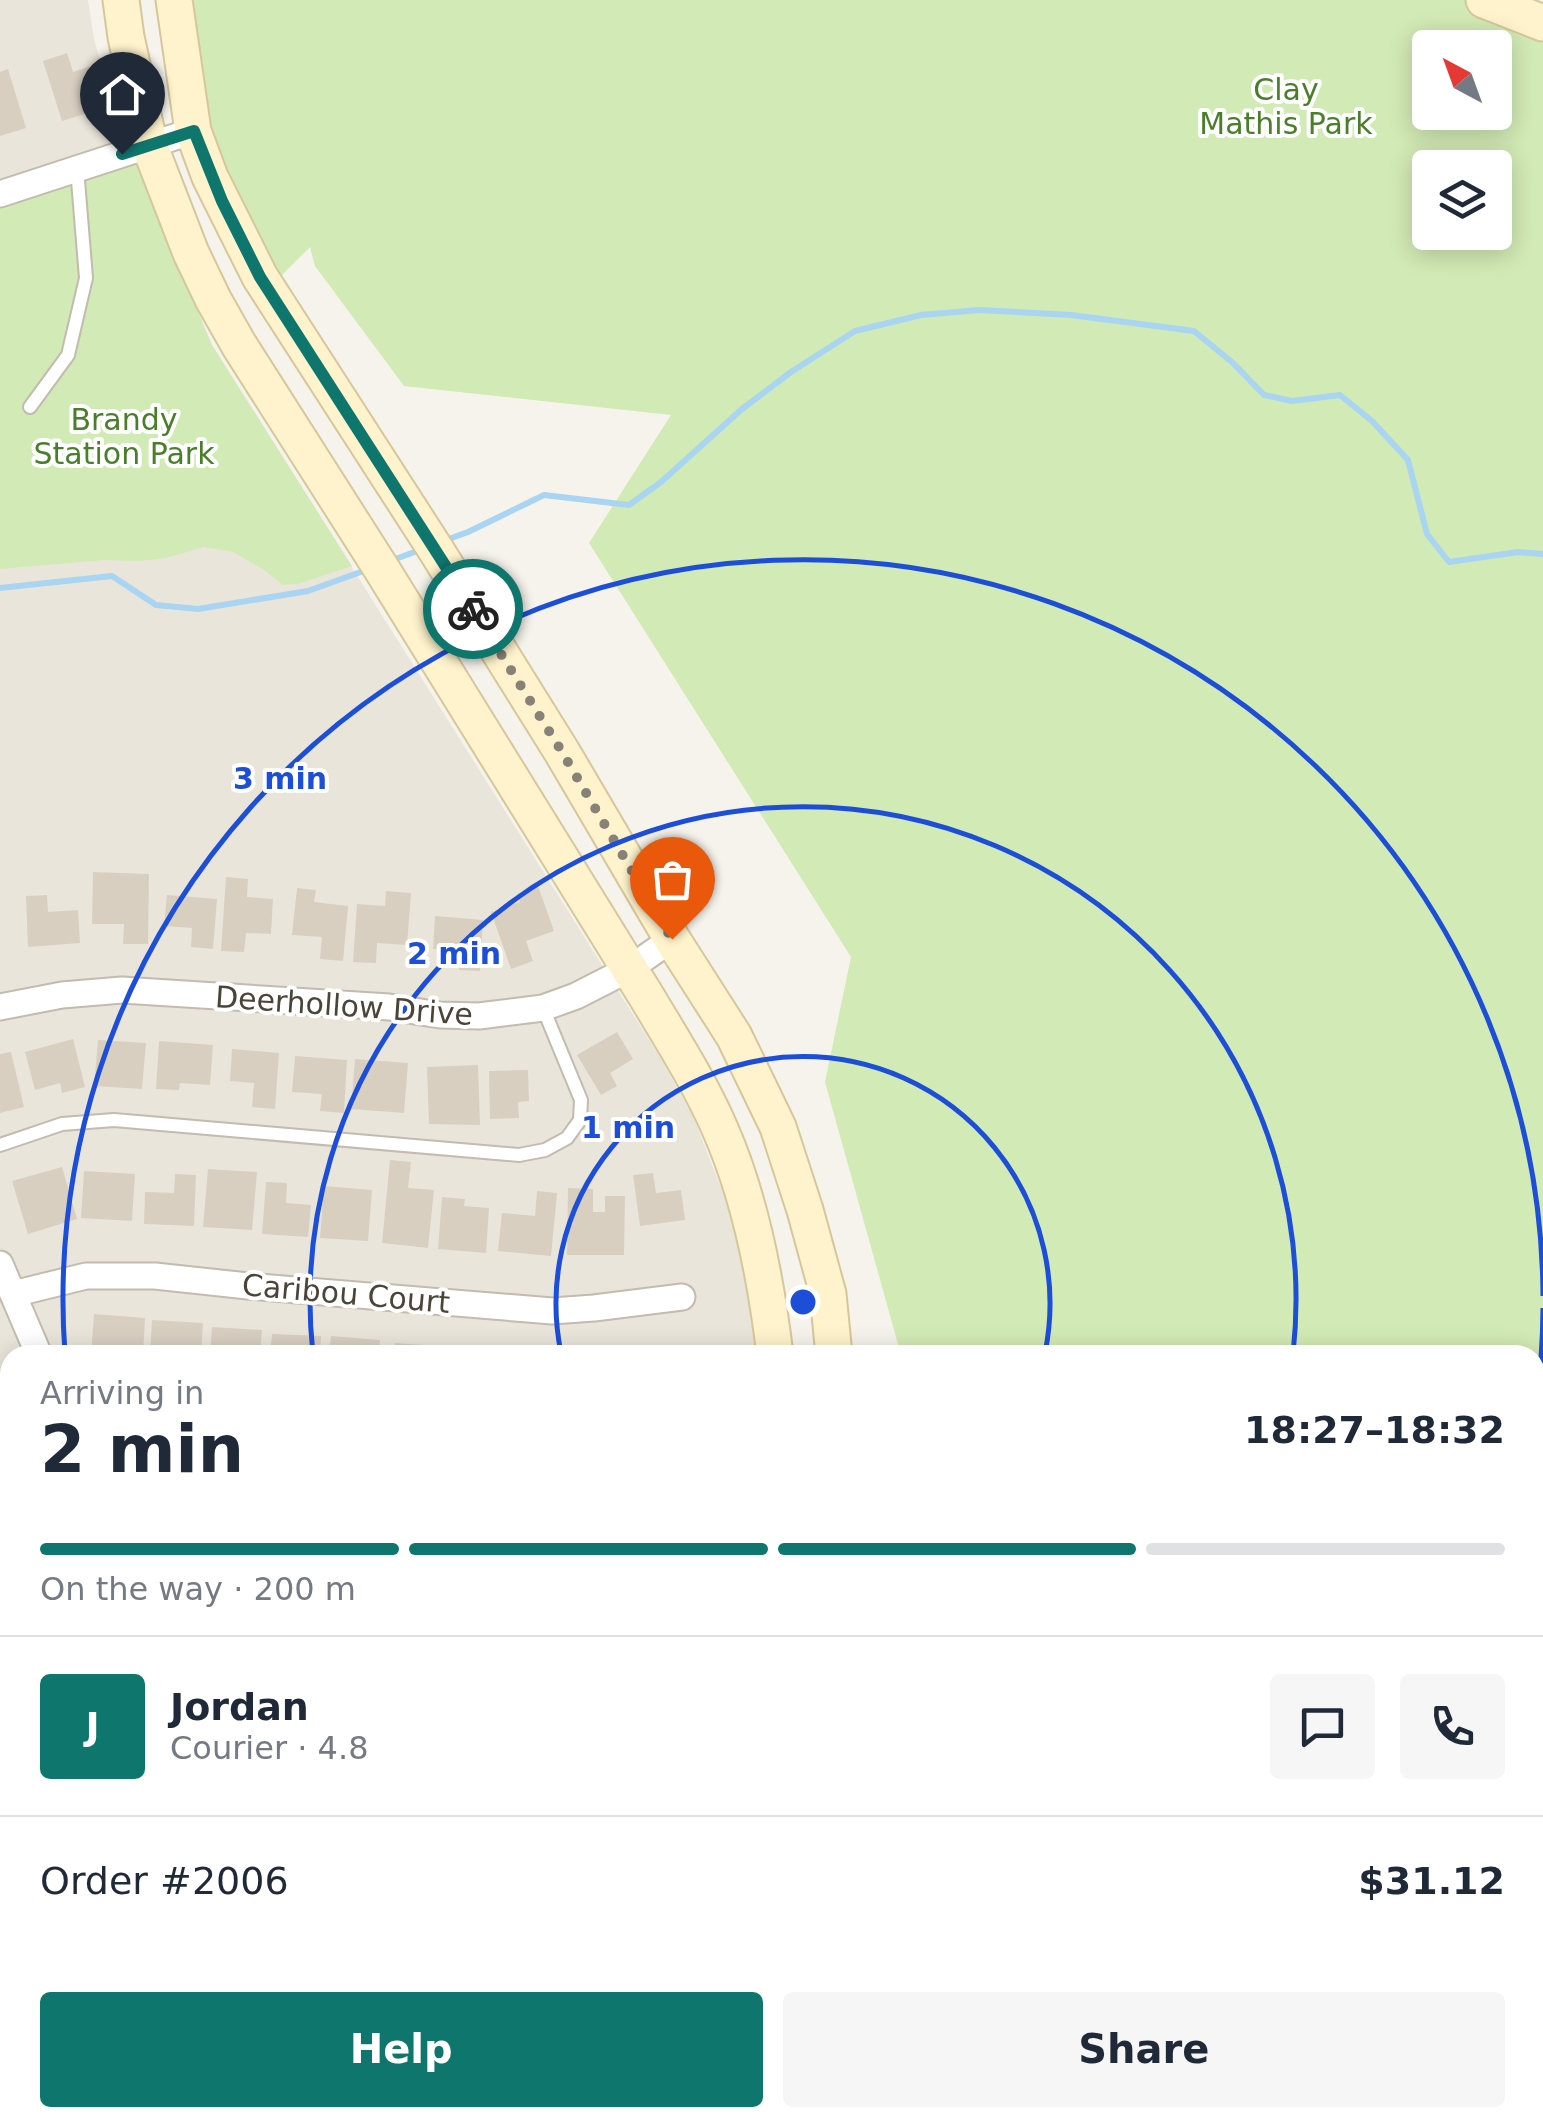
<!DOCTYPE html>
<html lang="en">
<head>
<meta charset="utf-8">
<style>
	body { margin:0; font-family:"DejaVu Sans",sans-serif; background:#f6f6f7; color:#1f2937; height:100vh; display:flex; flex-direction:column; font-size:38px; white-space:nowrap }
	* { box-sizing:border-box; margin:0 }
	p { font-size:32px; color:#747a83 }
	.icon { flex:none; width:55px; height:55px; fill:none; stroke:currentColor; stroke-width:2; stroke-linecap:round; stroke-linejoin:round }
	.map { position:relative; flex:1; overflow:hidden }
	.sheet { position:absolute; left:0px; top:1345px; width:1545px; height:782px; display:flex; flex-direction:column; background:#fff; border-radius:30px 30px 0 0; box-shadow:0 5px 25px #0003 }
	.sheet>* { flex:none }
	.needle { width:65px; rotate:319deg }
	.buttons { position:absolute; left:1412px; top:30px; display:grid; gap:20px }
	.buttons a { display:grid; place-items:center; width:100px; height:100px; border-radius:10px; background:#fff; box-shadow:0 5px 25px #0003; font-size:50px }
	.pin { position:absolute; display:grid; place-items:center; width:85px; height:85px; color:#fff; margin:-102px -42px; border-radius:50% 50% 50% 0; rotate:-45deg; box-shadow:0 0 10px #0007 }
	.pin .icon { rotate:45deg }
	.courier { position:absolute; display:grid; place-items:center; width:100px; height:100px; margin:-50px; border:8px solid #0f766e; border-radius:50%; background:#fff; color:#222; box-shadow:0 2px 12px #0007 }
	.summary em { font-style:normal; font-weight:700 }
	.summary div { display:flex; flex-direction:column-reverse }
	.summary { display:flex; align-items:center; justify-content:space-between; height:170px; padding:0 40px }
	h1 { font-size:65px; font-weight:700; line-height:75px }
	.bar { display:grid; grid-template-columns:repeat(4,1fr); gap:15px 10px; align-content:center; height:120px; padding:0 40px }
	.bar i { height:12px; border-radius:8px; background:#e0e1e3 }
	.bar .active { background:#0f766e }
	.bar p { grid-column:span 4 }
	.line { display:flex; align-items:center; gap:25px; padding:0 40px; border-top:2px solid #e0e1e3 }
	.line div { flex:1 }
	.round { display:grid; place-items:center; flex:none; width:105px; height:105px; border-radius:10px; background:#f6f6f7 }
	.button { display:flex; gap:20px; margin-top:auto; padding:20px 40px }
	.button a { flex:1; height:115px; border-radius:10px; background:#0f766e; color:#fff; font-size:40px; font-weight:700; line-height:115px; text-align:center }
	.button a+a { background:#f6f6f7; color:#1f2937 }
	.map>svg:first-child { display:block }
	.residential { fill:#eae5da }
	.green { fill:#d2eab5; fill-rule:evenodd }
	.lines { fill:none; stroke-linecap:round; stroke-linejoin:round }
	.stream { stroke:#a9d4f2; stroke-width:6 }
	.building { fill:#d8cfc1 }
	.lane-casing { stroke:#c2bbae; stroke-width:16 }
	.street-casing { stroke:#c2bbae; stroke-width:29 }
	.secondary-casing { stroke:#d6c79b; stroke-width:39 }
	.lane { stroke:#fff; stroke-width:12 }
	.street { stroke:#fff; stroke-width:25 }
	.secondary { stroke:#fff3cd; stroke-width:35 }
	.done { stroke:#878178; stroke-width:10; stroke-dasharray:0 18 }
	.route { stroke:#0f766e; stroke-width:12 }
	.ring { fill:none; stroke:#1d4ed8; stroke-width:5 }
	.labels { text-anchor:middle; stroke-width:8; stroke-linejoin:round; paint-order:stroke }
	.park-label { font-size:30px; fill:#4a7f2a; stroke:#fff }
	.street-label { font-size:30px; fill:#4b4439; stroke:#fff }
	.centre { fill:#1d4ed8; stroke:#fff; stroke-width:5 }
	.ring-label { font-size:30px; text-anchor:middle; font-weight:bold; fill:#1d4ed8; stroke:#fff; stroke-width:8; stroke-linejoin:round; paint-order:stroke }
</style>
</head>
<body>
<div class="map">
<svg width="1543" height="2126" viewBox="0 0 1543 2126">
	<rect width="100%" height="100%" fill="#f6f3ec"/>
	<polygon class="residential" points="0,0 88,0 94,39 117,121 212,345 663,1062 693,1116 741,1239 762,1355 10,1355 10,2118 1535,2118 1535,1647 1543,1636 1543,2126 0,2126"/>
	<g class="green">
		<path d="M183,0H1466L1543,30V1458L1538,1454L1535,1458V1355H901L825,1082L851,957L589,543L671,415L404,386L315,266L310,247L279,278C255,229 229,181 211,129C196,87 190,44 183,0ZM1430,48H1495V112H1430ZM1430,168H1495V232H1430Z"/>
		<polygon points="134,159 212,345 352,566 298,584 283,585 264,570 233,552 204,547 166,558 139,561 104,560 0,569 0,200"/>
	</g>
	<g class="lines">
		<g class="stream">
			<polyline points="446,540 468,532 544,495 629,505 661,482 742,409 791,372 855,331 921,315 979,310 1071,315 1194,331 1233,363 1264,395 1292,401 1340,395 1372,421 1408,460 1427,534 1449,562 1518,552 1543,554"/>
			<polyline points="390,561 420,550"/>
			<polyline points="0,588 112,576 156,605 198,609 308,591 369,569"/>
		</g>
	</g>
	<g class="building">
		<polygon points="67,53 73,72 97,64 110,106 62,121 43,61"/>
		<polygon points="8,69 26,128 0,136 0,72"/>
		<polygon points="93,872 149,874 148,944 123,944 124,924 92,924"/>
		<polygon points="226,877 248,879 247,897 273,899 271,934 246,933 244,952 221,951"/>
		<polygon points="538,886 554,931 526,941 533,961 511,969 491,912 520,902 517,894"/>
		<polygon points="297,888 316,890 314,902 348,906 343,961 320,959 322,937 292,935"/>
		<polygon points="386,891 411,893 407,945 377,943 376,963 353,962 357,904 385,906"/>
		<polygon points="47,895 48,912 78,910 80,943 28,947 26,896"/>
		<polygon points="167,895 217,899 213,949 191,947 192,928 164,926"/>
		<polygon points="435,916 483,920 480,971 459,970 460,950 433,949"/>
		<polygon points="617,1032 633,1059 610,1073 617,1086 601,1095 577,1055"/>
		<polygon points="73,1039 85,1087 62,1093 60,1083 35,1090 25,1052"/>
		<polygon points="98,1040 146,1043 142,1089 94,1086"/>
		<polygon points="159,1041 213,1045 210,1085 180,1083 179,1090 156,1089"/>
		<polygon points="232,1049 279,1053 275,1109 252,1107 254,1083 230,1081"/>
		<polygon points="11,1052 24,1107 0,1113 0,1054"/>
		<polygon points="295,1056 347,1060 344,1113 320,1111 322,1094 292,1092"/>
		<polygon points="355,1059 408,1063 404,1113 351,1109"/>
		<polygon points="478,1065 480,1125 429,1124 427,1067"/>
		<polygon points="528,1070 529,1101 518,1102 519,1118 490,1119 489,1071"/>
		<polygon points="390,1160 411,1162 408,1188 434,1190 428,1248 382,1243"/>
		<polygon points="62,1167 77,1219 28,1234 12,1181"/>
		<polygon points="208,1169 257,1172 252,1230 203,1227"/>
		<polygon points="84,1171 135,1174 132,1221 81,1218"/>
		<polygon points="653,1173 656,1193 681,1190 685,1220 640,1226 633,1175"/>
		<polygon points="175,1174 196,1175 194,1226 144,1224 145,1192 174,1193"/>
		<polygon points="266,1182 287,1183 286,1203 311,1205 308,1237 262,1234"/>
		<polygon points="324,1186 372,1190 368,1241 320,1238"/>
		<polygon points="568,1188 593,1189 593,1212 605,1212 605,1196 625,1196 624,1255 567,1255"/>
		<polygon points="537,1191 557,1193 551,1256 498,1251 502,1213 535,1216"/>
		<polygon points="442,1197 465,1199 464,1206 489,1208 486,1253 438,1249"/>
		<polygon points="94,1314 145,1318 143,1355 91,1355"/>
		<polygon points="152,1320 203,1323 201,1355 150,1355"/>
		<polygon points="212,1327 262,1330 260,1355 210,1355"/>
		<polygon points="272,1334 321,1336 320,1355 270,1355"/>
		<polygon points="331,1336 380,1340 379,1355 329,1355"/>
		<polygon points="395,1343 439,1346 438,1355 394,1355"/>
		<polygon points="447,1345 498,1349 497,1355 447,1355"/>
		<polygon points="507,1349 555,1352 555,1355 506,1355"/>
		<polygon points="0,1375 10,1398 10,1419 0,1423"/>
		<polygon points="10,1431 10,1483 0,1488 0,1436"/>
		<polygon points="10,1499 10,1549 0,1528 10,1523 0,1503"/>
		<polygon points="5,1715 10,1715 10,1764 1,1764"/>
		<polygon points="1543,1782 1543,1826 1535,1823 1540,1807 1535,1806"/>
		<polygon points="0,1888 10,1889 10,1908 0,1907"/>
		<polygon points="1537,1888 1543,1888 1543,1948 1535,1948"/>
		<polygon points="0,1950 10,1951 10,1973 0,1973"/>
		<polygon points="0,1979 10,1980 10,2019 0,2018"/>
		<polygon points="0,2039 10,2040 10,2088 0,2087"/>
		<polygon points="1535,2044 1543,2045 1543,2079 1535,2078"/>
		<polygon points="0,2099 10,2100 10,2118 34,2118 34,2126 0,2126"/>
		<polygon points="130,2118 193,2118 192,2126 130,2126"/>
		<polygon points="250,2118 312,2118 307,2126 262,2126"/>
		<rect x="807" y="2118" width="53" height="8"/>
		<polygon points="901,2118 927,2119 927,2126 875,2126 875,2119 901,2120"/>
	</g>
	<g class="lines">
		<g class="lane-casing">
			<g id="lane">
				<polyline points="30,407 68,355 86,278 77,168"/>
				<polyline points="0,1145 62,1124 114,1120 519,1155 545,1150 567,1138 580,1120 581,1100 543,1008"/>
				<polyline points="1535,1632 1543,1620"/>
				<polyline points="0,1641 7,1659"/>
				<polyline points="1535,1844 1543,1845"/>
				<polyline points="1381,2118 1488,2126"/>
				<polyline points="216,2126 217,2118"/>
			</g>
		</g>
		<g class="street-casing">
			<g id="street">
				<polyline points="0,194 193,131"/>
				<polyline points="0,1007 62,995 122,990 389,1007 440,1015 479,1016 543,1008 576,996 629,969 672,939"/>
				<polyline points="0,1264 39,1355"/>
				<polyline points="13,1294 86,1276 155,1276 248,1286 552,1311 594,1308 682,1297"/>
				<polyline points="0,1815 10,1817"/>
				<polyline points="1535,1986 1543,1987"/>
				<polyline points="81,2126 82,2118"/>
			</g>
		</g>
		<g class="secondary-casing">
			<g id="secondary">
				<path d="M121,0L126,37L150,147L191,253L213,299L239,345L381,568L648,999C673,1041 700,1083 720,1129C751,1199 766,1279 775,1355"/>
				<polyline points="174,0 193,131 210,177 260,277 436,550 562,752 672,939 734,1036 778,1127 805,1210 828,1294 834,1355"/>
				<polyline points="1484,0 1543,23"/>
				<polyline points="725,2126 726,2118"/>
				<polyline points="781,2126 782,2118"/>
			</g>
		</g>
		<use href="#lane" class="lane"/>
		<use href="#street" class="street"/>
		<use href="#secondary" class="secondary"/>
	</g>
	<g class="lines">
		<polyline class="done" points="473,609 562,752 672,939"/>
		<polyline class="route" points="122,154 194,131 222,201 260,277 473,609"/>
	</g>
	<g class="ring">
		<path d="M561 1353A247 247 0 1 1 1045 1353"/>
		<path d="M313 1354A493 493 0 1 1 1293 1354"/>
		<path d="M1543 1308A740 740 0 0 1 1536 1405M65 1354A740 740 0 1 1 1543 1296"/>
	</g>
	<g class="labels">
		<g class="park-label">
			<text x="1286" y="100">Clay<tspan x="1286" dy="34">Mathis Park</tspan></text>
			<text x="124" y="430">Brandy<tspan x="124" dy="34">Station Park</tspan></text>
		</g>
		<g class="street-label">
			<text transform="translate(344 1006) rotate(4)" y="10">Deerhollow Drive</text>
			<text transform="translate(346 1294) rotate(5)" y="10">Caribou Court</text>
		</g>
	</g>
	<circle cx="803" cy="1302" r="15" class="centre"/>
	<g class="ring-label">
		<text x="280" y="789">3 min</text>
		<text x="454" y="964">2 min</text>
		<text x="628" y="1138">1 min</text>
	</g>
</svg>
<div class="buttons">
<a><svg class="needle" viewBox="-14 -14 28 28"><path d="M0-13l5 13h-10z" fill="#e53935"/><path d="M0 13l5-13h-10z" fill="#747a83"/></svg></a>
<a><svg class="icon" aria-label="layers" viewBox="0 0 24 24"><path d="M12 4l9 5-9 5-9-5zM3 14l9 5 9-5"/></svg></a>
</div>
<div class="pin" style="left:672px;top:939px;background:#ea580c"><svg class="icon" aria-label="bag" viewBox="0 0 24 24"><path d="M5 8h14l-1 12H6zM9 8a3 3 0 0 1 6 0"/></svg></div>
<div class="pin" style="left:122px;top:154px;background:#1f2937"><svg class="icon" aria-label="home" viewBox="0 0 24 24"><path d="M3 11l9-7 9 7M6 9v11h12V9"/></svg></div>
<div class="courier" style="left:473px;top:609px"><svg class="icon" aria-label="bike" viewBox="0 0 24 24"><circle cx="6" cy="16" r="4"/><circle cx="18" cy="16" r="4"/><path d="M6 16l4-8h5l3 8M10 8l3 8H6M13 5h3"/></svg></div>
<section class="sheet">
<div class="summary"><div><h1>2 min</h1><p>Arriving in</p></div><em>18:27–18:32</em></div>
<div class="bar"><i class="active"></i><i class="active"></i><i class="active"></i><i></i><p>On the way · 200 m</p></div>
<div class="line" style="height:180px"><b class="round" style="background:#0f766e;color:#fff">J</b><div><b>Jordan</b><p>Courier · 4.8</p></div><a class="round"><svg class="icon" aria-label="chat" viewBox="0 0 24 24"><path d="M4 5h16v11H9l-5 4z"/></svg></a><a class="round"><svg class="icon" aria-label="phone" viewBox="0 0 24 24"><path d="M5 4h4l2 5-3 2q2 4 5 5l2-3 5 2v4C11 20 4 13 5 4z"/></svg></a></div>
<div class="line" style="height:130px"><div>Order #2006</div><b>$31.12</b></div>
<div class="button"><a>Help</a><a>Share</a></div>
</section>
</div>
</body>
</html>
